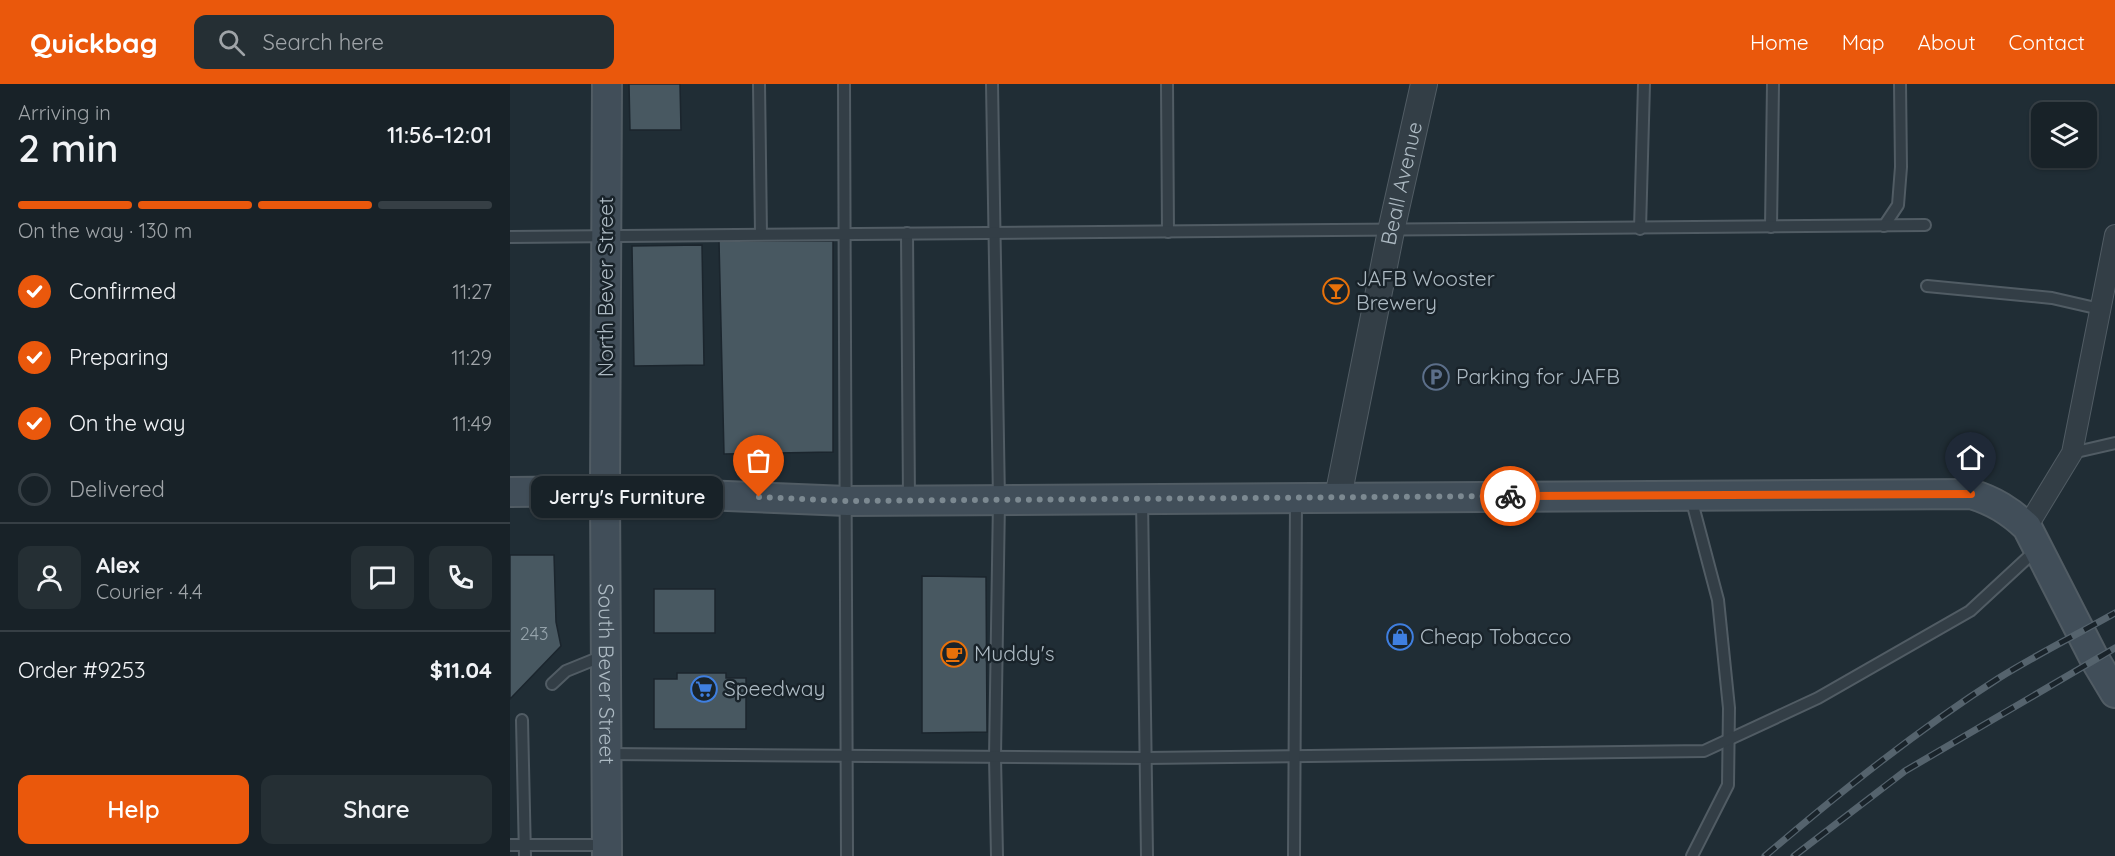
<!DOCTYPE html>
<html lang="en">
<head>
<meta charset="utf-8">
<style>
	body { margin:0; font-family:Quicksand,sans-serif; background:#252f34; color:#f1f3f6; height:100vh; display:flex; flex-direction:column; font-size:22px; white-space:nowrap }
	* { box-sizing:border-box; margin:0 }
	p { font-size:20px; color:#9fa4a8 }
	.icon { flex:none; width:33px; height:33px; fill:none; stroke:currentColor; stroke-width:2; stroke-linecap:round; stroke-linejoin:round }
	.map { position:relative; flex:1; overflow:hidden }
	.side { display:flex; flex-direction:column; background:#182228; width:510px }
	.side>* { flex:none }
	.controls { position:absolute; left:1521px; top:18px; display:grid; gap:12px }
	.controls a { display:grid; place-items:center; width:66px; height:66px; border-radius:12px; background:#182228; box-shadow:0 2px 4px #0004,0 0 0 2px #363f45; font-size:30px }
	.pin { position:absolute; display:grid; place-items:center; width:51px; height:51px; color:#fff; margin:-62px -26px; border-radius:50% 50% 50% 0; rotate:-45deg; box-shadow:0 0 6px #0007 }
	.pin .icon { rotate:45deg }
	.courier { position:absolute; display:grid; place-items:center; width:60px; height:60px; margin:-30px; border:4px solid #ea580c; border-radius:50%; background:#fff; color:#222; box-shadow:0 2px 8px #0007 }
	.bubble { position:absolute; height:42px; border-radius:12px; background:#182228; box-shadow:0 2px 4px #0004,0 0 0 2px #363f45; font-size:20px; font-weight:600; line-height:42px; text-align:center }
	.headline em { font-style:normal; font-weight:600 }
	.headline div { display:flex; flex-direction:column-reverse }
	.headline { display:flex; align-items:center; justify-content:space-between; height:102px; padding:0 18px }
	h1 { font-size:39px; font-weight:600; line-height:45px }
	.bar { display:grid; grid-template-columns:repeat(4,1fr); gap:9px 6px; align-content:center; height:72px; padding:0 18px }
	.bar i { height:8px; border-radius:4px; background:#363f45 }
	.bar .current { background:#ea580c }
	.bar p { grid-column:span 4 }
	.line { display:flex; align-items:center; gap:15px; padding:0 18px; border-top:2px solid #363f45 }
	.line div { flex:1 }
	.round { display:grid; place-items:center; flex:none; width:63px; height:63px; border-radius:12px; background:#252f34 }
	ol { padding:0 18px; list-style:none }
	li { display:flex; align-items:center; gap:18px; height:66px }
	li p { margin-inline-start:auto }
	li .icon { padding:6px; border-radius:50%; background:#ea580c; color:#fff; stroke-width:4 }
	li:last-child { color:#9fa4a8 }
	li i { width:33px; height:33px; border:3px solid #363f45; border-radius:50% }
	.action { display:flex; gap:12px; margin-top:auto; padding:12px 18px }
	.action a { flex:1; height:69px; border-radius:12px; background:#ea580c; color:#fff; font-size:24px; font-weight:600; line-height:69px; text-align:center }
	.action a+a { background:#252f34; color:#f1f3f6 }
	header { display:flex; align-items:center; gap:36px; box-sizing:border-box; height:84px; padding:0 30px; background:#ea580c; color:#fff }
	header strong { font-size:28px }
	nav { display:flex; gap:33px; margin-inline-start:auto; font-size:21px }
	.search { width:420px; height:54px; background:#252f34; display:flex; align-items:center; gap:15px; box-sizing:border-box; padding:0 21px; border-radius:12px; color:#9fa4a8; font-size:22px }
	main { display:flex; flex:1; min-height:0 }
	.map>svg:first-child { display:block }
	.building { fill:#485861; stroke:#1b252d; stroke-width:1.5 }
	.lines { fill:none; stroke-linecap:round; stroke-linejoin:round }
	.service-casing { stroke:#515c64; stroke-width:14 }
	.minor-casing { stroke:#515c64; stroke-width:22 }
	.tertiary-casing { stroke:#515c64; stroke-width:28 }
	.secondary-casing { stroke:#515c64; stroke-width:32 }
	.service { stroke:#333e46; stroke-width:10 }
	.minor { stroke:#333e46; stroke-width:20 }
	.tertiary { stroke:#333e46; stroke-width:26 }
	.secondary { stroke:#414e59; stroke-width:28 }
	.rail-casing { stroke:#55636d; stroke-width:7 }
	.rail { stroke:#19232a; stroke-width:4.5; stroke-dasharray:14; stroke-linecap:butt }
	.done { stroke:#7c8991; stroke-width:6; stroke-dasharray:0 10.8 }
	.route { stroke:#ea580c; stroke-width:8 }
	.labels { text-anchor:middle; stroke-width:5; stroke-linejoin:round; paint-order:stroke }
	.number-label { font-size:18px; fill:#94a2aa }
	.street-label { font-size:21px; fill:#adbac3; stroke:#19232a }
	.poi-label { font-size:21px; fill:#adbac3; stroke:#19232a; text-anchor:start }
</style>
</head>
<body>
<header>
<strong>Quickbag</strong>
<div class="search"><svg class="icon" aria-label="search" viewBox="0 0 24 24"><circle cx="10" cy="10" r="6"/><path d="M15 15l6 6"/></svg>Search here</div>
<nav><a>Home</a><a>Map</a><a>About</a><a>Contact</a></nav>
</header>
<main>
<section class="side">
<div class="headline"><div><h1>2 min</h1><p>Arriving in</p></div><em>11:56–12:01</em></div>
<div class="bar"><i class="current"></i><i class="current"></i><i class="current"></i><i></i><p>On the way · 130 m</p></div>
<ol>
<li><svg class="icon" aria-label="check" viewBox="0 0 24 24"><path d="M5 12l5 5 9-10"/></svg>Confirmed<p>11:27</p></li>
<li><svg class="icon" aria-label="check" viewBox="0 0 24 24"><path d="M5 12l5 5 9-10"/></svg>Preparing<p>11:29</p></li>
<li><svg class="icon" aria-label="check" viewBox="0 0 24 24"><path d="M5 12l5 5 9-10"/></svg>On the way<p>11:49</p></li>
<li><i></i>Delivered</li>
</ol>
<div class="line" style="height:108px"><a class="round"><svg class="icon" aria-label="person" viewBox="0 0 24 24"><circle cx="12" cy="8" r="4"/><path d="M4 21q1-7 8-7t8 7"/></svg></a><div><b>Alex</b><p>Courier · 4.4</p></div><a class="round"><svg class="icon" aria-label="chat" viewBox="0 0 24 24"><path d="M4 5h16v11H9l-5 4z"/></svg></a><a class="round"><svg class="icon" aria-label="phone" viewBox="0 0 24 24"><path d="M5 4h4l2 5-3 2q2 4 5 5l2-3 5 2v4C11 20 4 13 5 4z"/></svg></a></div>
<div class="line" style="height:78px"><div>Order #9253</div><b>$11.04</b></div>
<div class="action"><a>Help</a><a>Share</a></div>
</section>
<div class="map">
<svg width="1605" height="772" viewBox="0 0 1605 772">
	<rect width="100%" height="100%" fill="#202d35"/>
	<g class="building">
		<polygon points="119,0 170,0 171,46 120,46"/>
		<polygon points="209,157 323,157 323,368 214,370"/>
		<polygon points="192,161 194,281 124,282 122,162"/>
		<polygon points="0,471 44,471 46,538 51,562 0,615"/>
		<polygon points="412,492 476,493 477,648 412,649"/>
		<rect x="144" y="505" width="61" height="44"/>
		<polygon points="167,589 216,589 216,594 236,594 236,645 144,645 144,595 167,595"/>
	</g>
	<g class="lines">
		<g class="service-casing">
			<g id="service">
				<polyline points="249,0 251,150"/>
				<polyline points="334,0 337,772"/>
				<polyline points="482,0 489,416 485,673 487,772"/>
				<polyline points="657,0 658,148"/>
				<polyline points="1374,142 1388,121 1391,83 1390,0"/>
				<polyline points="1261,143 1263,0"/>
				<polyline points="1130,145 1134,0"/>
				<polyline points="397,149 399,416"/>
				<polyline points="0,153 1415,141"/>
				<polyline points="1417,202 1542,214 1590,225"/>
				<polyline points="1562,369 1605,359"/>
				<polyline points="1181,414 1208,516 1219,624 1218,701 1182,772"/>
				<polyline points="632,415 637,772"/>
				<polyline points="42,600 56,587 93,572"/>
				<polyline points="12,636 15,772"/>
				<polyline points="98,670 636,674 1194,667 1308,614 1460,527 1526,466"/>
				<polyline points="0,761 96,761"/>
				<polyline points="784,772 786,416"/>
			</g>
		</g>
		<g class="minor-casing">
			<polyline id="minor" points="1517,443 1562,369 1605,151"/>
		</g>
		<g class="tertiary-casing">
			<g id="tertiary">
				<path id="s1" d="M828,413L881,147L914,0"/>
			</g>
		</g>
		<g class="secondary-casing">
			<g id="secondary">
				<path id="s2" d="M97,0L95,407L97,772"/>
				<path d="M0,408L95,407L337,417L1461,410C1484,417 1500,427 1517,443L1584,574L1605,609"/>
			</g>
		</g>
		<use href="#service" class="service"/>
		<use href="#minor" class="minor"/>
		<use href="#tertiary" class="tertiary"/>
		<use href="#secondary" class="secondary"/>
		<g class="rail-casing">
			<g id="rail">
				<path d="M1255,772C1329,709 1406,647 1489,594C1526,571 1566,551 1605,529"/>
				<polyline points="1284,772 1395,687 1605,564"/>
			</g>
		</g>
		<use href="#rail" class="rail"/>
	</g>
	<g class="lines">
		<polyline class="done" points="249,413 337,417 1000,412"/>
		<polyline class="route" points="1000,412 1461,410"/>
	</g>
	<defs>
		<g id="bar-ring" transform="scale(1.35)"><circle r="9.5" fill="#19232a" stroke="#e8710a" stroke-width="1.5"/><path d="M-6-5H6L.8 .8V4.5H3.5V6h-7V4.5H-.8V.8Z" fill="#e8710a"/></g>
		<g id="parking-ring" transform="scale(1.35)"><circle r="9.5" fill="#19232a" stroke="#5c6f8a" stroke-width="1.5"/><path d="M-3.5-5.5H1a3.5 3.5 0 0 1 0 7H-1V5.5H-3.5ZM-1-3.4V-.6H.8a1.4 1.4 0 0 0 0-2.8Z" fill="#5c6f8a"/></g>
		<g id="shop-ring" transform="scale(1.35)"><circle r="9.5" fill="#19232a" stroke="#3f7fe0" stroke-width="1.5"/><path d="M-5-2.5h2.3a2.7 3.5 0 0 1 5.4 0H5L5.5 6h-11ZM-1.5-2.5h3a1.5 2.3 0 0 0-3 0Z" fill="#3f7fe0"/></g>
		<g id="cafe-ring" transform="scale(1.35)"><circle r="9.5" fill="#19232a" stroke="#e8710a" stroke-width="1.5"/><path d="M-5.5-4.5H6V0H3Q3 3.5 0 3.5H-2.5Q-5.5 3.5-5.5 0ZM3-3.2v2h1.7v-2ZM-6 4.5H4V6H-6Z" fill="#e8710a"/></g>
		<g id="supermarket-ring" transform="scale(1.35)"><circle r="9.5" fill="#19232a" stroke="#3f7fe0" stroke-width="1.5"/><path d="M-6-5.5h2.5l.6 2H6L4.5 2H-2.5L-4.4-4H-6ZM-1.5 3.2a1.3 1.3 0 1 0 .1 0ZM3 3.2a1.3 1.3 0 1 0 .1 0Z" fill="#3f7fe0"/></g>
	</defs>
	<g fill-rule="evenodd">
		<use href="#bar-ring" x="826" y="207"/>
		<use href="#parking-ring" x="926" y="293"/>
		<use href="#shop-ring" x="890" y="553"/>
		<use href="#cafe-ring" x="444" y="570"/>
		<use href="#supermarket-ring" x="194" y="605"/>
	</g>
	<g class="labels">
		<g class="number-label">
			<text x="24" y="556">243</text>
		</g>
		<g class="street-label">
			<text dy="7" stroke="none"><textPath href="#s1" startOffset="320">Beall Avenue</textPath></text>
			<text transform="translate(96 203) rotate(-90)" y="7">North Bever Street</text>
			<text dy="7" stroke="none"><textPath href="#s2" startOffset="590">South Bever Street</textPath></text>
		</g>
		<g class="poi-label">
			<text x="846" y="202">JAFB Wooster<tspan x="846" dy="24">Brewery</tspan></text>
			<text x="946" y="300">Parking for JAFB</text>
			<text x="910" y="560">Cheap Tobacco</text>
			<text x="464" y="577">Muddy's</text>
			<text x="214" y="612">Speedway</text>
		</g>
	</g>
</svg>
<div class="controls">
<a><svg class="icon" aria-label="layers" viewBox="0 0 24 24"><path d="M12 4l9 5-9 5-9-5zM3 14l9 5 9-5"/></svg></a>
</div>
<div class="pin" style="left:249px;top:413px;background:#ea580c"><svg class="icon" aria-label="bag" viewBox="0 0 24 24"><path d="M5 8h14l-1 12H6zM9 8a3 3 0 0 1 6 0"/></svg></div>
<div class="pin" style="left:1461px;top:410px;background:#1f2937"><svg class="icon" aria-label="home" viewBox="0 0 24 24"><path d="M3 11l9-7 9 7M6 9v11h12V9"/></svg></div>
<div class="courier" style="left:1000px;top:412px"><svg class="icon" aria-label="bike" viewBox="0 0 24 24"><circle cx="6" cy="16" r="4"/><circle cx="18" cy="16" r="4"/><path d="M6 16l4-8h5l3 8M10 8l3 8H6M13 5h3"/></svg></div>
<div class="bubble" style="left:21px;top:392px;width:192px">Jerry's Furniture</div>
</div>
</main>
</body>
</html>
